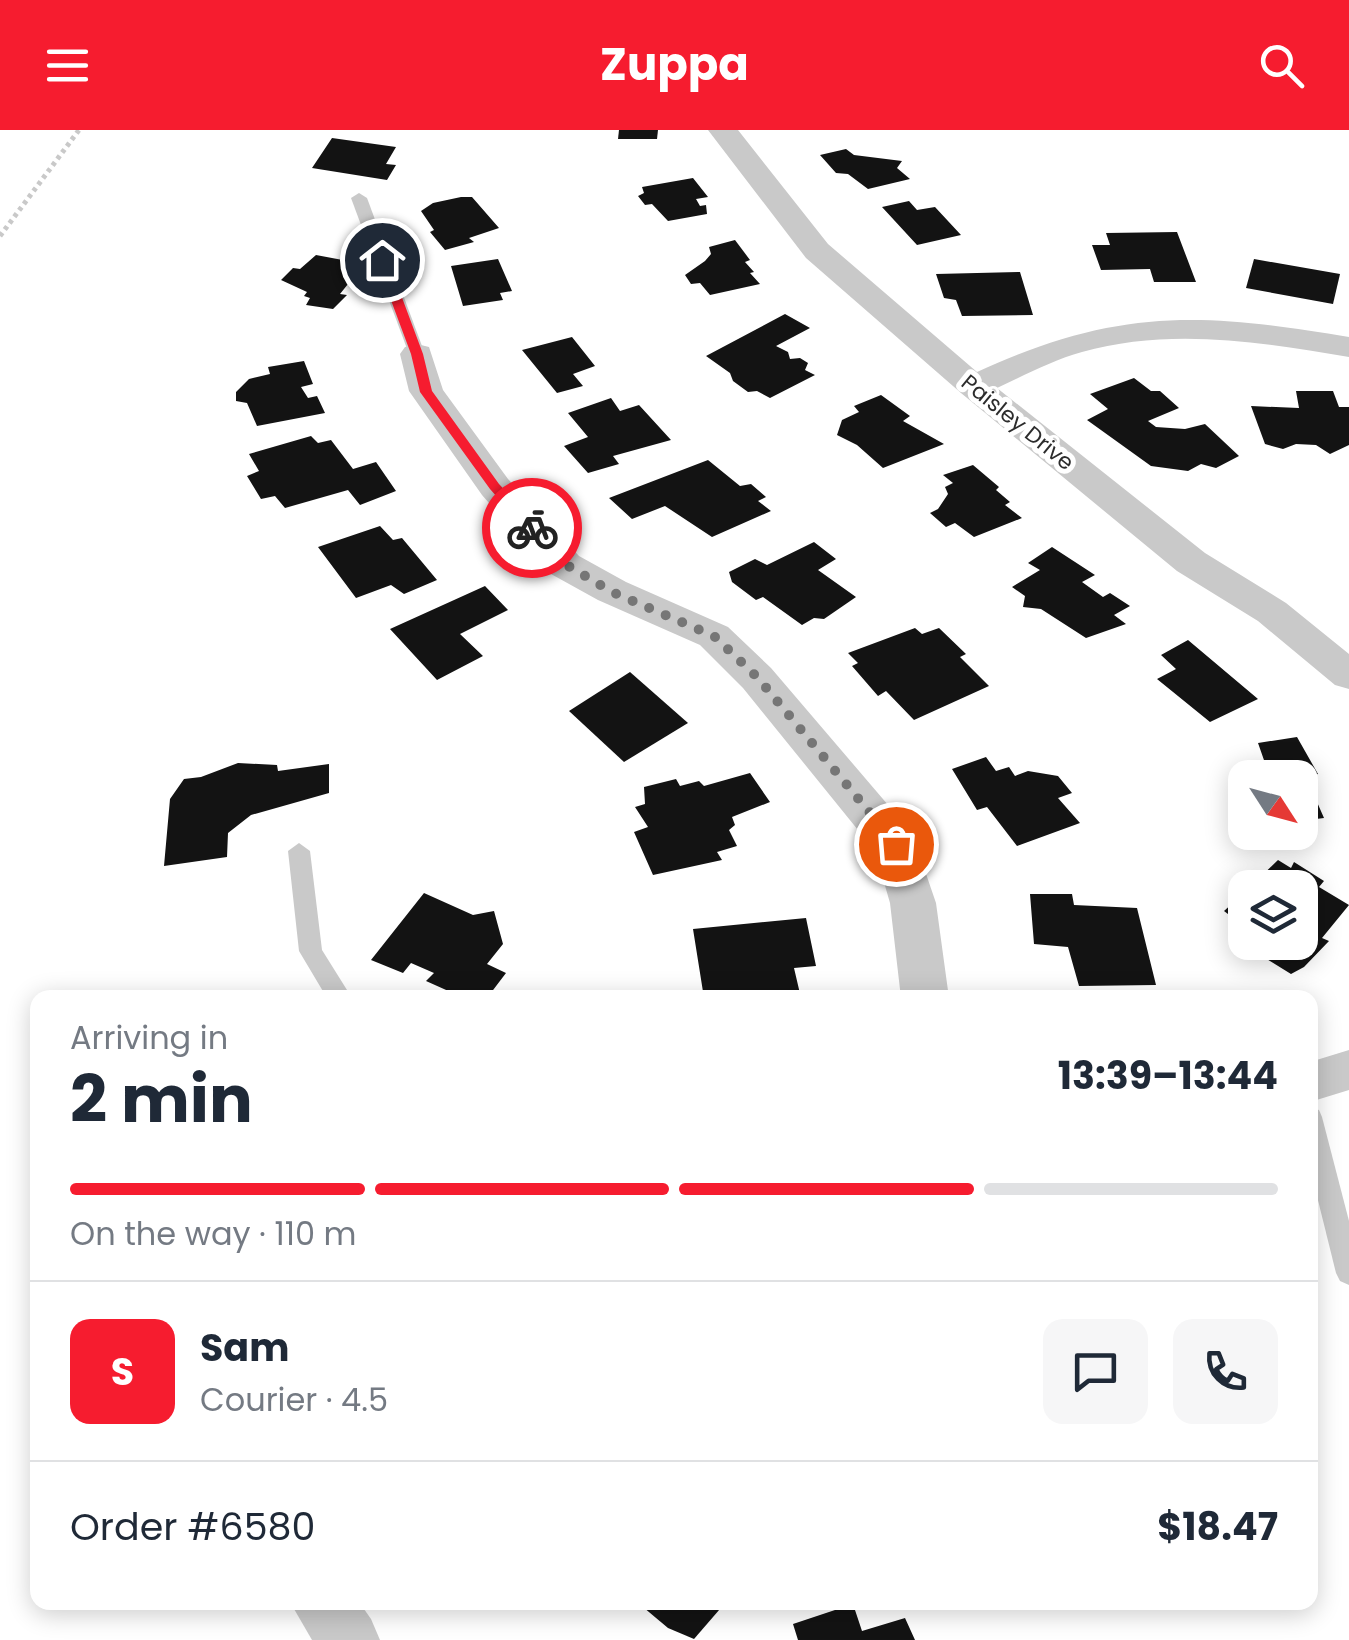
<!DOCTYPE html>
<html lang="en">
<head>
<meta charset="utf-8">
<style>
	body { margin:0; font-family:Poppins,sans-serif; background:#f6f6f7; color:#1f2937; height:100vh; display:flex; flex-direction:column; font-size:38px; white-space:nowrap }
	* { box-sizing:border-box; margin:0 }
	p { font-size:32px; color:#747a83 }
	.icon { flex:none; width:55px; height:55px; fill:none; stroke:currentColor; stroke-width:2; stroke-linecap:round; stroke-linejoin:round }
	.map { position:relative; flex:1; overflow:hidden }
	.side { position:absolute; left:30px; top:860px; width:1288px; height:620px; display:flex; flex-direction:column; background:#fff; border-radius:20px; box-shadow:0 5px 25px #0003 }
	.side>* { flex:none }
	.needle { width:65px; rotate:126deg }
	.buttons { position:absolute; left:1228px; top:630px; display:grid; gap:20px }
	.buttons a { display:grid; place-items:center; width:90px; height:90px; border-radius:20px; background:#fff; box-shadow:0 5px 25px #0003; font-size:50px }
	.pin { position:absolute; display:grid; place-items:center; width:85px; height:85px; color:#fff; margin:-42px; border:5px solid #fff; border-radius:50%; box-shadow:0 2px 10px #0007 }
	.courier { position:absolute; display:grid; place-items:center; width:100px; height:100px; margin:-50px; border:8px solid #f61c2f; border-radius:50%; background:#fff; color:#222; box-shadow:0 2px 12px #0007 }
	.headline em { font-style:normal; font-weight:700 }
	.headline div { display:flex; flex-direction:column-reverse }
	.headline { display:flex; align-items:center; justify-content:space-between; height:170px; padding:0 40px }
	h1 { font-size:65px; font-weight:700; line-height:75px }
	.bar { display:grid; grid-template-columns:repeat(4,1fr); gap:15px 10px; align-content:center; height:120px; padding:0 40px }
	.bar i { height:12px; border-radius:8px; background:#e0e1e3 }
	.bar .on { background:#f61c2f }
	.bar p { grid-column:span 4 }
	.line { display:flex; align-items:center; gap:25px; padding:0 40px; border-top:2px solid #e0e1e3 }
	.line div { flex:1 }
	.round { display:grid; place-items:center; flex:none; width:105px; height:105px; border-radius:20px; background:#f6f6f7 }
	header { display:flex; justify-content:space-between; align-items:center; height:130px; padding:0 40px; background:#f61c2f; color:#fff; font-size:45px; font-weight:700 }
	.map>svg:first-child { display:block }
	.building { fill:#131313 }
	.lines { fill:none; stroke-linecap:round; stroke-linejoin:round }
	.path { stroke:#c9c9c9; stroke-width:5; stroke-dasharray:4 4; stroke-linecap:butt }
	.lane { fill:#c9c9c9; fill-rule:evenodd }
	.street { fill:#c9c9c9; fill-rule:evenodd }
	.route { fill:#f61c2f }
	.done { stroke:#767676; stroke-width:10; stroke-dasharray:0 18 }
	.labels { text-anchor:middle; stroke-width:10; stroke-linejoin:round; paint-order:stroke }
	.far-street-label { font-size:22px; fill:#2c2c2c; stroke:#fff }
</style>
</head>
<body>
<header><svg class="icon" aria-label="menu" viewBox="0 0 24 24"><path d="M4 6h16M4 12h16M4 18h16"/></svg>Zuppa<svg class="icon" aria-label="search" viewBox="0 0 24 24"><circle cx="10" cy="10" r="6"/><path d="M15 15l6 6"/></svg></header>
<div class="map">
<svg width="1349" height="1510" viewBox="0 0 1349 1510">
	<rect width="100%" height="100%" fill="#fff"/>
	<g class="building">
		<polygon points="619,0 658,0 657,9 618,9"/>
		<polygon points="332,8 396,17 386,34 396,35 387,50 312,38"/>
		<polygon points="846,19 854,25 902,31 897,38 910,49 868,59 848,44 836,43 820,25"/>
		<polygon points="693,48 708,67 696,69 700,76 706,75 707,84 668,91 652,74 645,75 638,66 644,63 642,57"/>
		<polygon points="461,67 472,67 499,98 469,108 474,112 445,120 430,102 434,100 421,81 433,73"/>
		<polygon points="909,71 917,80 935,77 961,105 917,115 882,77"/>
		<polygon points="1177,102 1196,152 1154,152 1150,139 1101,140 1092,115 1110,115 1106,103"/>
		<polygon points="735,110 750,130 745,132 754,142 750,143 760,154 710,165 700,153 691,154 685,145 705,131 711,124 709,117"/>
		<polygon points="316,125 364,134 340,164 347,165 333,179 306,175 310,168 304,166 307,162 281,150 293,138 300,139"/>
		<polygon points="498,129 512,161 500,163 503,170 463,176 451,136"/>
		<polygon points="1254,129 1340,144 1333,174 1246,158"/>
		<polygon points="1020,142 1033,185 962,186 956,170 944,168 936,144"/>
		<polygon points="785,184 810,198 776,216 788,222 790,229 800,228 808,233 805,240 815,245 770,268 757,261 748,262 733,251 730,243 706,226"/>
		<polygon points="572,207 595,236 573,244 583,256 557,263 522,220"/>
		<polygon points="304,231 313,254 301,257 308,268 317,266 325,283 257,296 247,273 236,271 236,262 249,249 270,244 268,237"/>
		<polygon points="1134,248 1151,261 1160,261 1179,278 1148,291 1156,297 1185,299 1205,294 1239,326 1216,338 1201,334 1188,341 1151,336 1087,290 1108,279 1090,264"/>
		<polygon points="1296,261 1333,261 1339,277 1349,277 1349,315 1330,324 1316,315 1296,314 1283,319 1265,314 1251,276 1299,278"/>
		<polygon points="881,265 910,286 903,291 944,314 883,338 857,315 837,305 842,290 859,282 854,276"/>
		<polygon points="611,268 620,281 639,275 671,310 613,326 619,334 588,343 564,316 588,307 568,283"/>
		<polygon points="311,306 318,313 331,310 353,339 376,332 396,361 360,375 348,360 285,378 275,366 261,369 247,346 259,341 249,324"/>
		<polygon points="708,330 740,356 751,354 766,367 758,371 771,381 712,407 665,376 632,389 609,368"/>
		<polygon points="973,335 999,357 996,360 1010,372 1005,375 1022,388 974,407 955,393 946,397 930,383 938,379 948,364 945,357 953,353 943,345"/>
		<polygon points="380,396 393,410 402,408 437,450 404,464 391,455 356,468 318,417"/>
		<polygon points="814,412 836,429 818,440 856,467 824,489 814,488 802,495 763,467 756,470 732,452 729,442 755,429 767,435"/>
		<polygon points="1052,417 1095,445 1082,452 1103,467 1110,463 1130,476 1114,485 1126,494 1086,508 1041,479 1023,477 1025,466 1012,457 1040,440 1028,433"/>
		<polygon points="485,456 508,480 460,504 483,526 437,550 390,499"/>
		<polygon points="915,498 922,504 939,498 966,524 960,527 989,556 914,590 886,561 878,566 852,536 858,533 848,523"/>
		<polygon points="1188,510 1258,569 1210,592 1157,549 1176,539 1161,525"/>
		<polygon points="630,542 688,593 624,632 569,581"/>
		<polygon points="1297,607 1318,644 1306,647 1324,688 1300,691 1300,648 1245,648 1245,696 1241,696 1231,659 1248,637 1265,633 1258,613"/>
		<polygon points="986,627 996,641 1009,637 1015,646 1028,641 1058,646 1072,663 1058,668 1080,693 1017,716 987,677 977,680 952,639"/>
		<polygon points="238,633 277,635 278,641 329,634 329,663 251,685 228,703 227,727 164,736 170,669 184,649 201,647"/>
		<polygon points="750,643 770,672 732,687 735,695 729,700 737,716 717,722 722,730 653,745 634,702 648,697 635,677 645,674 644,657 676,649 680,656 699,651 704,656"/>
		<polygon points="1278,730 1291,738 1294,732 1324,751 1319,757 1349,775 1322,808 1329,811 1304,837 1291,844 1252,820 1260,812 1300,812 1300,758 1249,758"/>
		<polygon points="1245,762 1245,797 1224,781"/>
		<polygon points="424,763 473,785 494,781 503,814 487,834 506,843 487,868 464,868 426,851 434,843 411,833 403,843 371,830"/>
		<polygon points="1030,764 1072,764 1074,775 1137,778 1156,855 1079,856 1068,817 1034,814"/>
		<polygon points="806,788 816,836 794,838 801,868 704,868 693,799"/>
		<polygon points="637,1472 726,1472 694,1509 668,1498"/>
		<polygon points="853,1474 862,1501 905,1488 915,1510 798,1510 793,1494"/>
	</g>
	<g class="lines">
		<polyline class="path" points="0,106 79,0"/>
		<g class="lane">
			<polygon points="359,63 367,68 425,224 423,228 411,228 409,224 351,68"/>
			<polygon points="299,713 310,721 322,820 352,868 327,868 299,821 288,721"/>
			<polygon points="1310,977 1319,980 1322,987 1349,1091 1349,1155 1340,1151 1336,1143 1310,1038"/>
		</g>
		<g class="street">
			<path d="M708,0H738L828,114L977,242C1117,178 1200,182 1349,207V227C1262,212 1169,197 1082,222C1053,230 1025,245 997,258L1205,423L1286,473L1349,524V559L1335,555L1258,491L1177,441L961,263L806,128Z"/>
			<polygon points="417,214 429,217 443,260 508,349 579,426 626,452 728,497 771,538 912,703 936,773 949,868 901,868 890,773 875,721 743,558 700,515 598,470 551,444 482,365 409,261 400,224 405,217"/>
			<polygon points="1349,920 1349,960 1310,972 1310,932"/>
			<polygon points="290,1472 359,1472 371,1489 380,1510 312,1510"/>
		</g>
	</g>
	<polygon class="route" points="382,127 388,130 423,224 432,261 499,354 537,395 537,401 527,401 490,359 420,262 411,224 376,130"/>
	<g class="lines">
		<polyline class="done" points="532,398 565,434 612,462 714,506 758,548 896,714"/>
	</g>
	<g class="labels">
		<g class="far-street-label">
			<text transform="translate(1018 292) rotate(39)" y="8">Paisley Drive</text>
		</g>
	</g>
</svg>
<div class="buttons">
<a><svg class="needle" viewBox="-14 -14 28 28"><path d="M0-13l5 13h-10z" fill="#e53935"/><path d="M0 13l5-13h-10z" fill="#747a83"/></svg></a>
<a><svg class="icon" aria-label="layers" viewBox="0 0 24 24"><path d="M12 4l9 5-9 5-9-5zM3 14l9 5 9-5"/></svg></a>
</div>
<div class="pin" style="left:896px;top:714px;background:#ea580c"><svg class="icon" aria-label="bag" viewBox="0 0 24 24"><path d="M5 8h14l-1 12H6zM9 8a3 3 0 0 1 6 0"/></svg></div>
<div class="pin" style="left:382px;top:130px;background:#1f2937"><svg class="icon" aria-label="home" viewBox="0 0 24 24"><path d="M3 11l9-7 9 7M6 9v11h12V9"/></svg></div>
<div class="courier" style="left:532px;top:398px"><svg class="icon" aria-label="bike" viewBox="0 0 24 24"><circle cx="6" cy="16" r="4"/><circle cx="18" cy="16" r="4"/><path d="M6 16l4-8h5l3 8M10 8l3 8H6M13 5h3"/></svg></div>
<section class="side">
<div class="headline"><div><h1>2 min</h1><p>Arriving in</p></div><em>13:39–13:44</em></div>
<div class="bar"><i class="on"></i><i class="on"></i><i class="on"></i><i></i><p>On the way · 110 m</p></div>
<div class="line" style="height:180px"><b class="round" style="background:#f61c2f;color:#fff">S</b><div><b>Sam</b><p>Courier · 4.5</p></div><a class="round"><svg class="icon" aria-label="chat" viewBox="0 0 24 24"><path d="M4 5h16v11H9l-5 4z"/></svg></a><a class="round"><svg class="icon" aria-label="phone" viewBox="0 0 24 24"><path d="M5 4h4l2 5-3 2q2 4 5 5l2-3 5 2v4C11 20 4 13 5 4z"/></svg></a></div>
<div class="line" style="height:130px"><div>Order #6580</div><b>$18.47</b></div>
</section>
</div>
</body>
</html>
